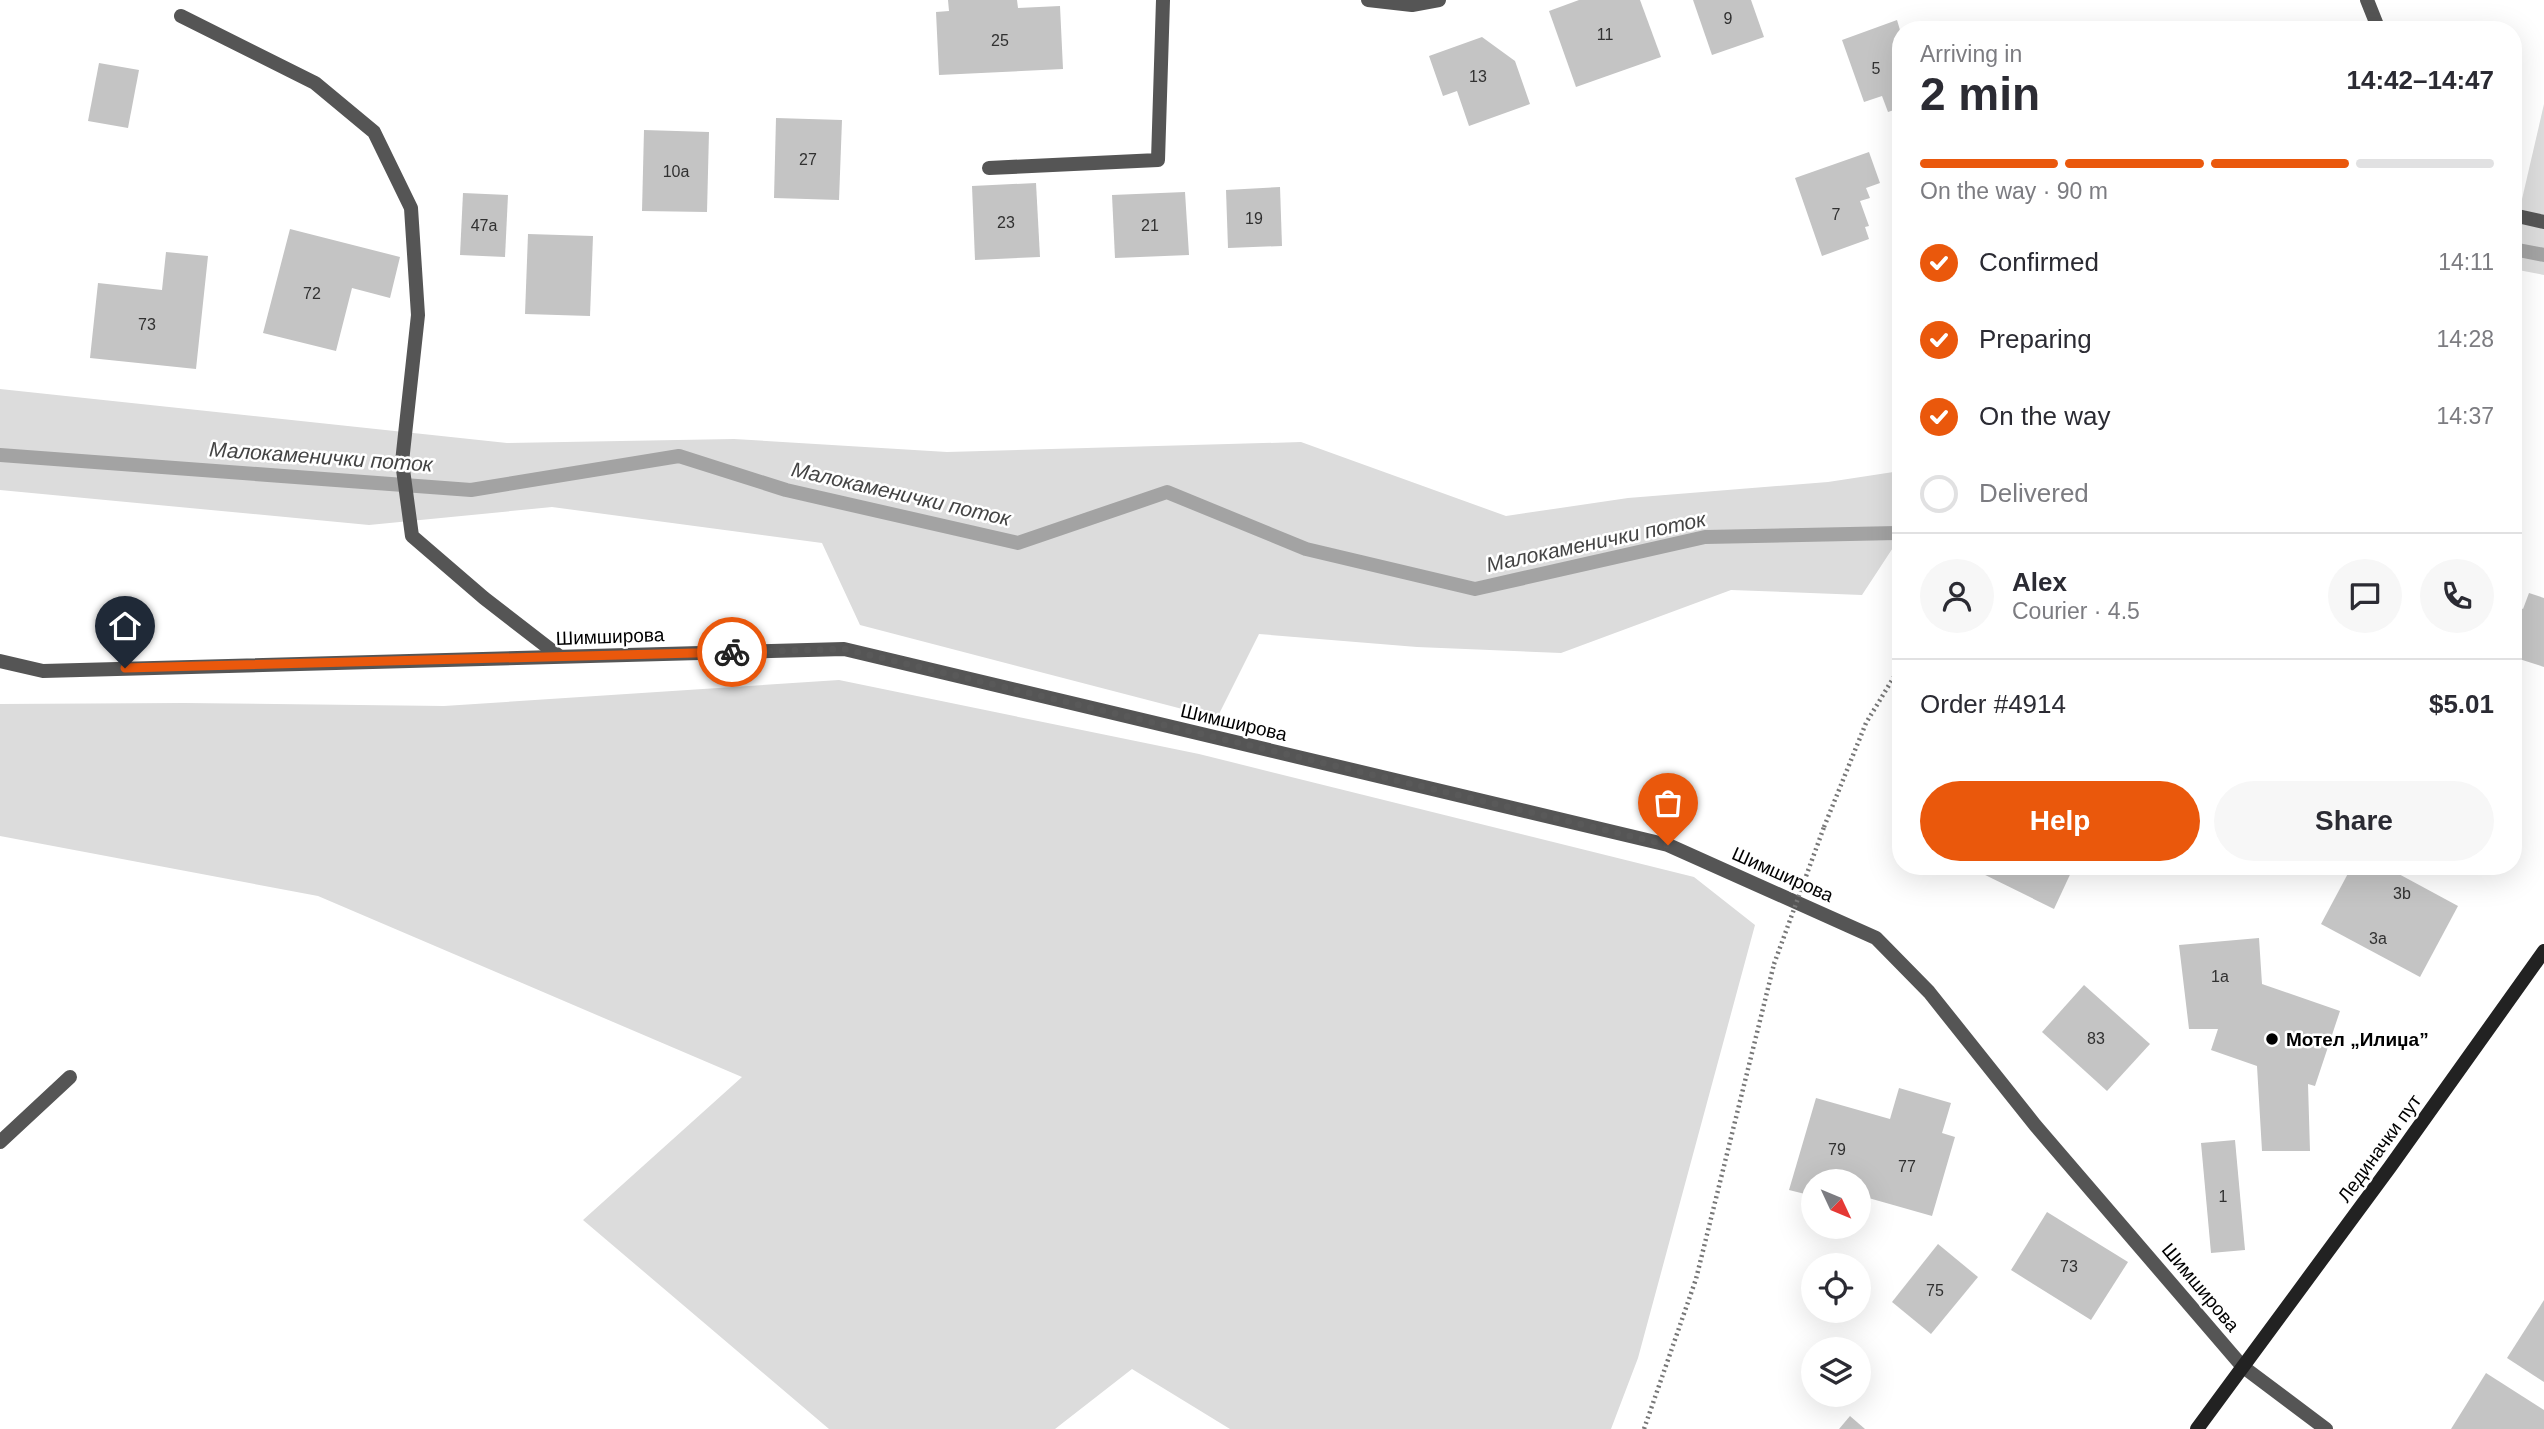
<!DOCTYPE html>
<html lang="en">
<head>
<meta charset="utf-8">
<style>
	body { margin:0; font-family:Arial,sans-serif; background:#f7f7f7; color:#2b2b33; height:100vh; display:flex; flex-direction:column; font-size:26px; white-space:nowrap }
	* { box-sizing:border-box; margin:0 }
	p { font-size:23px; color:#7c7c81 }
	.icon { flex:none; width:38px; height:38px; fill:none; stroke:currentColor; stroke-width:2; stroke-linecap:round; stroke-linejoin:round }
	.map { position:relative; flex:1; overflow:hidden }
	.sheet { position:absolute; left:1892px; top:21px; width:630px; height:854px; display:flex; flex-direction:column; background:#fff; border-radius:28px; box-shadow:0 7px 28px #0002 }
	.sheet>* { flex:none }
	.needle { width:46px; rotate:134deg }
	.tools { position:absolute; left:1801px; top:1169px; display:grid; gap:14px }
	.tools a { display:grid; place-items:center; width:70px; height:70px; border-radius:50%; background:#fff; box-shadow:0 7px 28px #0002; font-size:35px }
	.pin { position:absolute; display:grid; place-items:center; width:60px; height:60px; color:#fff; margin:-72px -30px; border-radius:50% 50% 50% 0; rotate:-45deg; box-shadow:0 0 7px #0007 }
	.pin .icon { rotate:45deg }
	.courier { position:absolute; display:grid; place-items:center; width:70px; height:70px; margin:-35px; border:5px solid #ea580c; border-radius:50%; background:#fff; color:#222; box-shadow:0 2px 9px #0007 }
	.headline em { font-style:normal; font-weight:600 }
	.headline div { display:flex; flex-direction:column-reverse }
	.headline { display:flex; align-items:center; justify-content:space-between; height:119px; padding:0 28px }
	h1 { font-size:46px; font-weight:600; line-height:52px }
	.bar { display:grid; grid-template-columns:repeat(4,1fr); gap:10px 7px; align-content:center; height:84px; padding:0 28px }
	.bar i { height:9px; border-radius:5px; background:#e1e1e2 }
	.bar .on { background:#ea580c }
	.bar p { grid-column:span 4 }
	.line { display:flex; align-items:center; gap:18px; padding:0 28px; border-top:2px solid #e1e1e2 }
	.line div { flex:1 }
	.round { display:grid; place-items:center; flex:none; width:74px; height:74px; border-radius:37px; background:#f7f7f7 }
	ol { padding:0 28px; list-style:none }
	li { display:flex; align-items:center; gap:21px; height:77px }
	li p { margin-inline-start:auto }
	li .icon { padding:7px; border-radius:50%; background:#ea580c; color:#fff; stroke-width:4 }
	li:last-child { color:#7c7c81 }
	li i { width:38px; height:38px; border:4px solid #e1e1e2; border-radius:50% }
	.primary-button { display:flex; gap:14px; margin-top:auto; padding:14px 28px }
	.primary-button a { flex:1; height:80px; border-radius:42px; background:#ea580c; color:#fff; font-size:28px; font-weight:600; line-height:80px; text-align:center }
	.primary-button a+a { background:#f7f7f7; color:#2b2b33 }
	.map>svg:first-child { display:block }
	.green { fill:#dcdcdc }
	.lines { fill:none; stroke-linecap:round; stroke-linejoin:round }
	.stream { stroke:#a3a3a3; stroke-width:14 }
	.building { fill:#c4c4c4 }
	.path { stroke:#777; stroke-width:4.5; stroke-dasharray:2 3.5; stroke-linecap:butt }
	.service { stroke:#555; stroke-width:14 }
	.minor { stroke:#555; stroke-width:14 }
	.secondary { stroke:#222; stroke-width:14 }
	.path-bridge { stroke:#777; stroke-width:4.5; stroke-dasharray:2 3.5; stroke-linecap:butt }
	.done { stroke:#595959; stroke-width:7; stroke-dasharray:0 12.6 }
	.route { stroke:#ea580c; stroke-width:9 }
	.poi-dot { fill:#000; stroke:#fff; stroke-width:2.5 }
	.labels { text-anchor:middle; stroke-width:5; stroke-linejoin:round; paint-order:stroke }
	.number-label { font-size:16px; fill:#313131 }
	.street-label { font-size:19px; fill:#000; stroke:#fff }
	.poi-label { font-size:19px; font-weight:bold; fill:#000; stroke:#fff; text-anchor:start }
	.water-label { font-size:21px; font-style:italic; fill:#444; stroke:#fff }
</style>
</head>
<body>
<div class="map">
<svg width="2544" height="1429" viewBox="0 0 2544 1429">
	<rect width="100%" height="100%" fill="#fff"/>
	<g class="green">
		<polygon points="2544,104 2544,275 2513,269 2513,238"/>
		<polygon points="0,389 507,443 734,439 947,452 1301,442 1506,516 1628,498 1828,482 1900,471 1900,537 1862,595 1731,590 1561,653 1417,647 1259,634 1217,718 860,625 822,543 552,507 369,525 0,490"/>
		<polygon points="839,680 1199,754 1694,877 1755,925 1638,1358 1611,1429 1230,1429 1132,1369 1055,1429 829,1429 583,1220 742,1077 318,896 0,836 0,704 184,703 444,706"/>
	</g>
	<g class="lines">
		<g class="stream">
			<polyline points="2513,249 2544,255"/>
			<polyline points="0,455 471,490 679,456 786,490 1018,543 1167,492 1306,549 1475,589 1705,537 1897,533"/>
		</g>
	</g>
	<g class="building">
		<polygon points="948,0 1017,0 1018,8 1060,6 1063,69 939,75 936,12 949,11"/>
		<polygon points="1579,0 1640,0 1661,57 1576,87 1549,11"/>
		<polygon points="1693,0 1751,0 1764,37 1712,55"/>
		<polygon points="1897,20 1900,30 1900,108 1888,112 1882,96 1864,102 1842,40"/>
		<polygon points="1482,37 1515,61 1530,104 1469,126 1457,91 1443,96 1429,56"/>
		<polygon points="99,63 139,70 128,128 88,121"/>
		<polygon points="776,118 842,120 839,200 774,198"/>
		<polygon points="644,130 709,132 707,212 642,211"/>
		<polygon points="1869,152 1880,183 1866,188 1870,198 1860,201 1869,226 1865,227 1869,239 1822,256 1795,178"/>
		<polygon points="1036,183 1040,257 975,260 972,186"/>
		<polygon points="1280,187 1282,246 1228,248 1226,190"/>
		<polygon points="1185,192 1189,255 1115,258 1112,195"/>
		<polygon points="463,193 508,195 505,257 460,255"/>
		<polygon points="290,229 400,257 390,298 352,288 336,351 263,333"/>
		<polygon points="528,234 593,236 590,316 525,314"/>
		<polygon points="166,252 208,256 196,369 90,358 98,283 162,290"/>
		<polygon points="2529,593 2544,598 2544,667 2513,657 2513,607 2514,605 2523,609"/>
		<polygon points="1974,866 2074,866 2054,909 1973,869"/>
		<polygon points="2352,866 2384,866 2458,906 2420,977 2321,924"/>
		<polygon points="2259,938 2262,984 2340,1011 2315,1086 2308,1084 2310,1151 2262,1151 2257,1066 2211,1050 2218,1029 2189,1029 2179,945"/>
		<polygon points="2084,985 2150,1044 2107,1091 2042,1032"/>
		<polygon points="1899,1088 1951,1103 1942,1133 1955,1137 1932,1216 1858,1195 1858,1181 1813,1181 1813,1196 1789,1190 1816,1098 1890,1119"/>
		<polygon points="2235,1140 2245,1250 2211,1253 2201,1143"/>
		<polygon points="2047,1212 2128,1262 2091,1320 2011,1270"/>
		<polygon points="1938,1244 1978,1277 1931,1334 1892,1302"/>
		<polygon points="2544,1300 2544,1382 2507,1358"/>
		<polygon points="2486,1373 2544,1410 2544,1429 2451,1429"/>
		<polygon points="1850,1416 1865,1429 1839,1429"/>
	</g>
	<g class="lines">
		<g class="path">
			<polyline points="1824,827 1866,723 1900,667"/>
			<polyline points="1644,1429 1696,1279 1774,964"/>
		</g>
		<polyline class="service" points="2242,1366 2326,1429"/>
		<g class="minor">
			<polyline points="1368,0 1412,5 1439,0"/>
			<polyline points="2367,0 2379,30"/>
			<polyline points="181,16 315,83 374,132 411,208 418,315 402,462 412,536 484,598 559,656"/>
			<polyline points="989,168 1158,160 1163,0"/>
			<polyline points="2513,215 2544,222"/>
			<polyline points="0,661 43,671 844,649 1668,845 1876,938 1929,992 2035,1125 2242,1366"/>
			<polyline points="0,1142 70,1077"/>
		</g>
		<polyline class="secondary" points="2197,1429 2390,1167 2544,951"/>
		<polyline class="path-bridge" points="1774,964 1824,827"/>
	</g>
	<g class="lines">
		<polyline class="done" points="732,652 844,649 1668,845"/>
		<polyline class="route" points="125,668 732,652"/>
	</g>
	<circle class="poi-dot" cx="2272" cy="1039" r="7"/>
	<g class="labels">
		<g class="number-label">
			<text x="1728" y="24">9</text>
			<text x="1605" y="40">11</text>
			<text x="1000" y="46">25</text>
			<text x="1876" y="74">5</text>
			<text x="1478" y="82">13</text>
			<text x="808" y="165">27</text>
			<text x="676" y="177">10a</text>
			<text x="1836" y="220">7</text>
			<text x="1254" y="224">19</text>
			<text x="1006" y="228">23</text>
			<text x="484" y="231">47a</text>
			<text x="1150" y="231">21</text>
			<text x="312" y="299">72</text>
			<text x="147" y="330">73</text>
			<text x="2402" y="899">3b</text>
			<text x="2378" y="944">3a</text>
			<text x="2220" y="982">1a</text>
			<text x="2096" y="1044">83</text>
			<text x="1837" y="1155">79</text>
			<text x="1907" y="1172">77</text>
			<text x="2223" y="1202">1</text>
			<text x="2069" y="1272">73</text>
			<text x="1935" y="1296">75</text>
		</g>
		<g class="street-label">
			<text transform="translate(610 636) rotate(-2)" y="7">Шимширова</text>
			<text transform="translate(1234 722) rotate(13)" y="7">Шимширова</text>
			<text transform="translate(1783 874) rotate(24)" y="7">Шимширова</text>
			<text transform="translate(2379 1148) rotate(-54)" y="7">Лединачки пут</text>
			<text transform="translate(2201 1287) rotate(50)" y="7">Шимширова</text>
		</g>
		<g class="poi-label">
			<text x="2286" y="1046">Мотел „Илиџа”</text>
		</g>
		<g class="water-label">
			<text transform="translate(321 457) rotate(4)" y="7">Малокаменички поток</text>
			<text transform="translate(901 494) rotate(13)" y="7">Малокаменички поток</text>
			<text transform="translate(1596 542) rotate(-12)" y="7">Малокаменички поток</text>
		</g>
	</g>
</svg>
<div class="tools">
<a><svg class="needle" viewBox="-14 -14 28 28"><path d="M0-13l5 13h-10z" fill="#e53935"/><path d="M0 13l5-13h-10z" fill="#7c7c81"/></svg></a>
<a><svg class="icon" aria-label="locate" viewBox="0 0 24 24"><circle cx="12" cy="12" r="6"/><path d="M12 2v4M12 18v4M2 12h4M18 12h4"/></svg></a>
<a><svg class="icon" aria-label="layers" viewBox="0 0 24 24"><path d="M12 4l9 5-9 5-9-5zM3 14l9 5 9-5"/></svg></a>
</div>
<div class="pin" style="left:1668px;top:845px;background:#ea580c"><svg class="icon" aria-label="bag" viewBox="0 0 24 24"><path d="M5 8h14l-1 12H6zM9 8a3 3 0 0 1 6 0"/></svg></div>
<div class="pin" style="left:125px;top:668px;background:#1f2937"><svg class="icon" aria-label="home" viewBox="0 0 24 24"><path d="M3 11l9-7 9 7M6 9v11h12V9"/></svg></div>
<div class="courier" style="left:732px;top:652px"><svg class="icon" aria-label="bike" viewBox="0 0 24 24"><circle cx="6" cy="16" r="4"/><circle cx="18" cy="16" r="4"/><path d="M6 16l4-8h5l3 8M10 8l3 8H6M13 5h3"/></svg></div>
<section class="sheet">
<div class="headline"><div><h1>2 min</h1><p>Arriving in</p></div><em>14:42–14:47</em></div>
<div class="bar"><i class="on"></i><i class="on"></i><i class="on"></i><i></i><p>On the way · 90 m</p></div>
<ol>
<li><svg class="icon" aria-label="check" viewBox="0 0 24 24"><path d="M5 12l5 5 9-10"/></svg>Confirmed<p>14:11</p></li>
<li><svg class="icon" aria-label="check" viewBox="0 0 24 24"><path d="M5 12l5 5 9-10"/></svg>Preparing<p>14:28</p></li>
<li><svg class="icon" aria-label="check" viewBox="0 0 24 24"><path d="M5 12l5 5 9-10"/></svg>On the way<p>14:37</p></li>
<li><i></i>Delivered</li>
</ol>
<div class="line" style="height:126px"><a class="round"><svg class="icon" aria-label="person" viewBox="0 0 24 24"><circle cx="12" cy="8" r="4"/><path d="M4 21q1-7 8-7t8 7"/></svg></a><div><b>Alex</b><p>Courier · 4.5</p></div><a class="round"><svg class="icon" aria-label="chat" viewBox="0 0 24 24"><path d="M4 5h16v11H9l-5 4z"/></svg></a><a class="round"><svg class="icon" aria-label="phone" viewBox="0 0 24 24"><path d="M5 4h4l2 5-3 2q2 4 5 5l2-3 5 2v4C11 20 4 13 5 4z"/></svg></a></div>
<div class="line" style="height:91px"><div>Order #4914</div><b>$5.01</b></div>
<div class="primary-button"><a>Help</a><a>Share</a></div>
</section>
</div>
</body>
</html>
